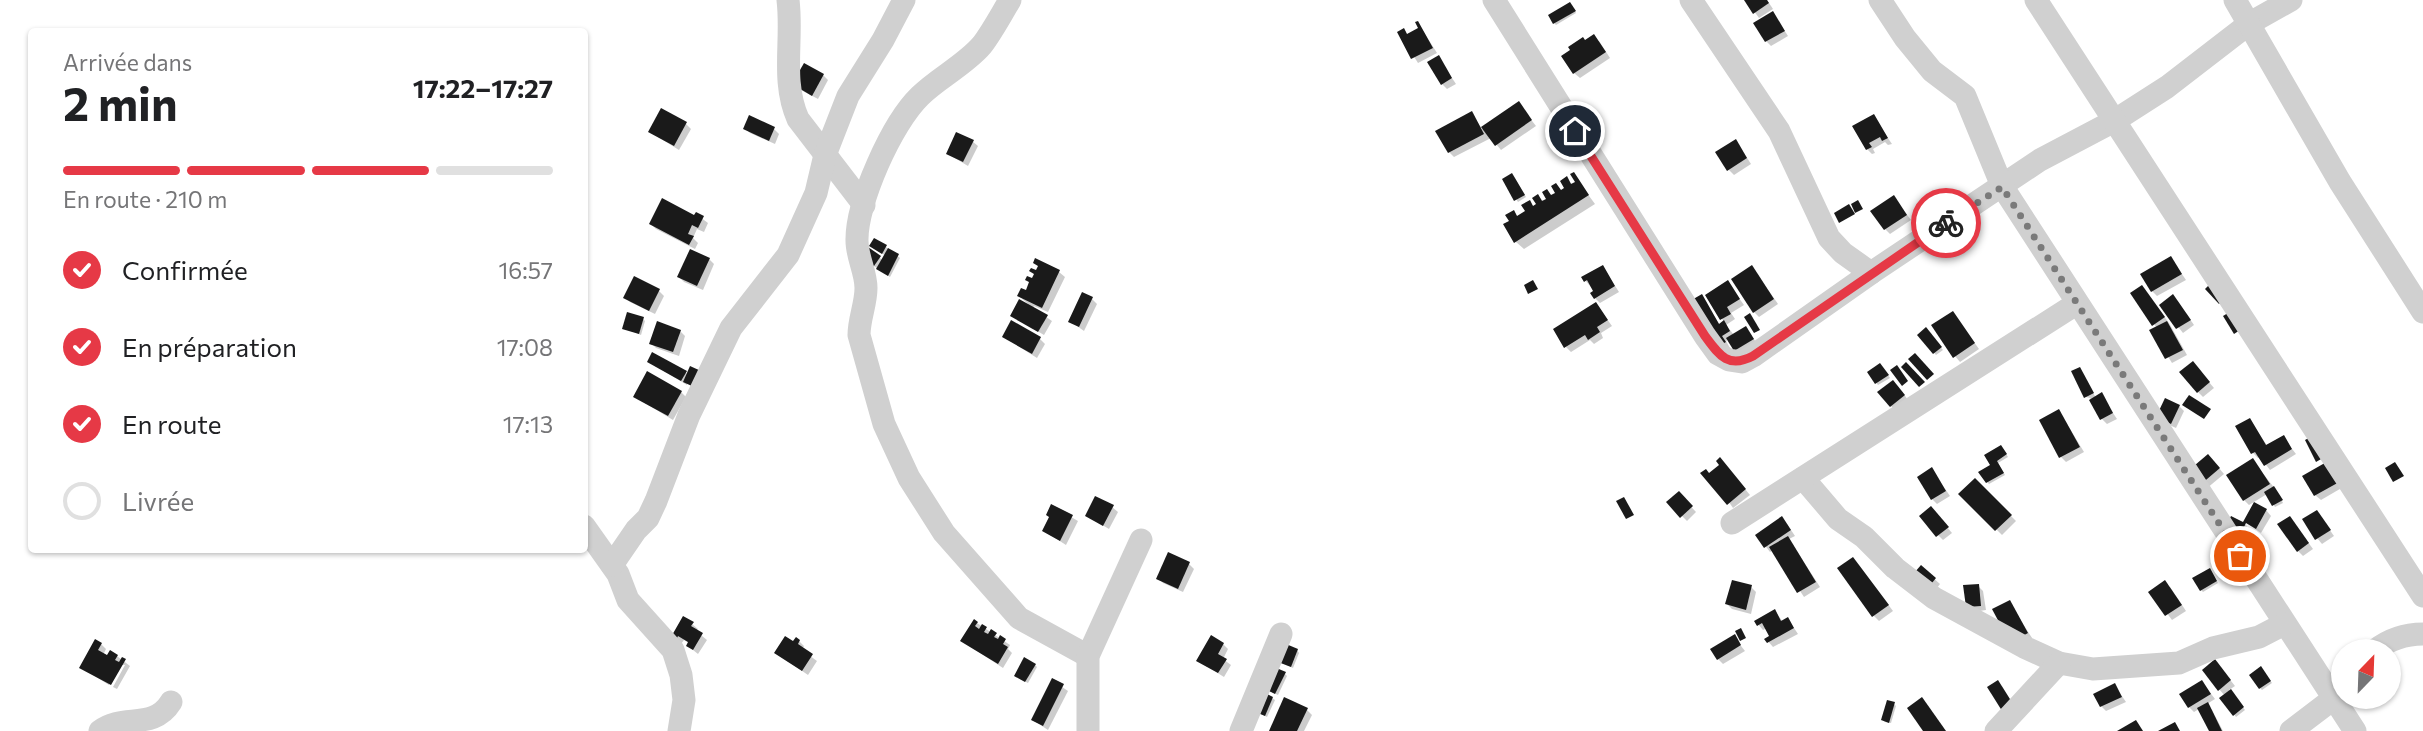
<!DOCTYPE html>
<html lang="fr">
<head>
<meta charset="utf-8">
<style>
	body { margin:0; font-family:Commissioner,sans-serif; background:#f2f2f2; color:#202124; height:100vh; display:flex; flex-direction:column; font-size:26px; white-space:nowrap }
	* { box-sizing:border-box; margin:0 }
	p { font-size:23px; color:#757577 }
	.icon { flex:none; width:38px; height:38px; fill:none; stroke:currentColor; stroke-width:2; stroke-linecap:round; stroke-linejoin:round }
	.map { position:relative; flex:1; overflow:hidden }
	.details { position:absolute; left:28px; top:28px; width:560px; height:525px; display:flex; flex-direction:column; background:#fff; border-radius:7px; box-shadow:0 2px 5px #0004 }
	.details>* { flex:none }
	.needle { width:46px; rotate:23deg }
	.controls { position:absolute; left:2331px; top:639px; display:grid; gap:14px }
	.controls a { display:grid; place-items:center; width:70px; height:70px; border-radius:50%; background:#fff; box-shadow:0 2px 5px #0004; font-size:35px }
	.pin { position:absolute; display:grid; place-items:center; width:60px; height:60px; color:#fff; margin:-30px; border:4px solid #fff; border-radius:50%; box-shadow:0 2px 7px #0007 }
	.courier { position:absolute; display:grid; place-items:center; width:70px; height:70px; margin:-35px; border:5px solid #e63946; border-radius:50%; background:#fff; color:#222; box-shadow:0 2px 9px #0007 }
	.overview em { font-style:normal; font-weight:700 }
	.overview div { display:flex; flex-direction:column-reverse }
	.overview { display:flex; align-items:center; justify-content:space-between; height:119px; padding:0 35px }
	h1 { font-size:46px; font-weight:700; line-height:52px }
	.bar { display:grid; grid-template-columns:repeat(4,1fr); gap:10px 7px; align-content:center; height:84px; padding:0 35px }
	.bar i { height:9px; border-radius:5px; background:#e0e0e0 }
	.bar .current { background:#e63946 }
	.bar p { grid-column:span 4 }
	ol { padding:0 35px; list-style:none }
	li { display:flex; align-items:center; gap:21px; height:77px }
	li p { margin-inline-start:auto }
	li .icon { padding:7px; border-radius:50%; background:#e63946; color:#fff; stroke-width:4 }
	li:last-child { color:#757577 }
	li i { width:38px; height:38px; border:4px solid #e0e0e0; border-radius:50% }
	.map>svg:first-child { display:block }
	.shadow { fill:#0003 }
	.building { fill:#1a1a1a }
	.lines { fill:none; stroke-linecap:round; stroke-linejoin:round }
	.minor { stroke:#d0d0d0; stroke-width:23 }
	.done { stroke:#7a7a7a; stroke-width:7; stroke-dasharray:0 12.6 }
	.route { stroke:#e63946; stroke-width:9 }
</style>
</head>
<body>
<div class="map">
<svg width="2423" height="731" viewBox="0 0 2423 731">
	<rect width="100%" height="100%" fill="#fff"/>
	<g class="shadow">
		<polygon points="1746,0 1767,0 1773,9 1759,18"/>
		<polygon points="1572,6 1576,13 1556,25 1554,23"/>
		<polygon points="1773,13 1788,36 1771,46 1766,41"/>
		<polygon points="1418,23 1437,53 1418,63 1399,33 1408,35 1420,29"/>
		<polygon points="1599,41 1610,58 1580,78 1574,73"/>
		<polygon points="1438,57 1456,84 1447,89 1442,84"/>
		<polygon points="823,75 828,80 818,99 799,89"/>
		<polygon points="1519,104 1536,126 1501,150 1491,138 1454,157 1449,152 1472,114 1482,129"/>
		<polygon points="1873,116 1892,144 1888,145 1885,142 1873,149 1875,153 1872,154 1867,149"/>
		<polygon points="686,124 691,129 679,150 650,132"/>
		<polygon points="745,128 774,129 779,134 775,144 750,133"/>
		<polygon points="972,141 978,146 968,166 948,154"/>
		<polygon points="1740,147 1751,164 1734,175 1729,170"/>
		<polygon points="1573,174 1595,204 1524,249 1516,242 1511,221 1513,212 1518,217 1527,212 1529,202 1534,207 1539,204 1538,196 1544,202 1548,199 1547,191 1553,197 1562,191 1567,188 1566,179 1573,185 1577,182"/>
		<polygon points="1514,177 1526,197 1518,202 1504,180"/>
		<polygon points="1898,203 1911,220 1890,234 1885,229"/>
		<polygon points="696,214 708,223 704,232 697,229 693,238 698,243 695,249 656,229 651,224 695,217"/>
		<polygon points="886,247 900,258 890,277 865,260 880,258 883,261 886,256 873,248"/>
		<polygon points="2171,258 2186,280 2157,296 2152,291"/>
		<polygon points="709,259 714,264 703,290 684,282 679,277"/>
		<polygon points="1036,261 1059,272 1065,277 1048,312 1034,306 1033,308 1052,321 1044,335 1012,316 1028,304 1019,296 1027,293 1031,284 1027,280 1033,280 1039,267"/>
		<polygon points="1603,267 1619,292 1600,303 1595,298 1595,292 1585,280"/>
		<polygon points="1752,267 1778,304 1759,317 1754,312"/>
		<polygon points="1728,283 1744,305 1731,313 1735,319 1726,325 1734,335 1746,328 1758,345 1740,355 1729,339 1726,341 1730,348 1724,351 1701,297 1720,325 1725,322 1722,319"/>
		<polygon points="2142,287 2169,323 2187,355 2172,363 2152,331 2157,328 2132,294"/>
		<polygon points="659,291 664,296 655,314 630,302 625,297"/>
		<polygon points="1092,299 1097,304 1084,331 1070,321"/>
		<polygon points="2178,302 2194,325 2183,333 2161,305"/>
		<polygon points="1596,304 1612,326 1601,333 1603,338 1594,344 1590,340 1571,352 1566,347"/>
		<polygon points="1953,313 1979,349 1960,362 1955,356"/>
		<polygon points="643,319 645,321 641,335 624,328"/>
		<polygon points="1926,330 1943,350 1936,355 1919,335"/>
		<polygon points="680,331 685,336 679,356 656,348 651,343"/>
		<polygon points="1004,337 1040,339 1045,344 1037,358"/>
		<polygon points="649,362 686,373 688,375 687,385"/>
		<polygon points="1882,367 1890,378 1878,385 1869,373"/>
		<polygon points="2197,368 2214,388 2203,397 2198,392"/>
		<polygon points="2080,369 2096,398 2101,395 2117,419 2107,424 2102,419 2090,398 2086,397 2073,372"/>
		<polygon points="1898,387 1909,401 1896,411 1891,406"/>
		<polygon points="681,392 686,397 673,420 635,397"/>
		<polygon points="2179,406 2184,411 2176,428 2163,422"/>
		<polygon points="2059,411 2084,452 2066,462 2061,457"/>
		<polygon points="2250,420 2268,447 2283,437 2296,454 2270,470 2260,457 2258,458 2253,453"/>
		<polygon points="2003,449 2008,457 1998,463 2005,475 1989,484 1987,482 1993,465"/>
		<polygon points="2213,461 2224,474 2206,489 2201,484"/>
		<polygon points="2253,461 2276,490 2283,503 2275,507 2267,494 2249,505 2244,500"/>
		<polygon points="2329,463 2345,486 2321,500 2315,495"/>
		<polygon points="1725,465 1750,495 1733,508 1710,475"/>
		<polygon points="1932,470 1950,496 1937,504 1932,499"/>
		<polygon points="1975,480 2016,521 2002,535 1961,494"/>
		<polygon points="1679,494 1696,512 1687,521 1669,503"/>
		<polygon points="1052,506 1078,521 1066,545 1044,531 1051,518"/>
		<polygon points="1112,507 1118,512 1109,529 1087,516"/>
		<polygon points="2266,510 2271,516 2261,533 2245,522"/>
		<polygon points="2317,512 2334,536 2322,544 2317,538"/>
		<polygon points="1936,514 1952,533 1943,540 1938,535"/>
		<polygon points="2232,518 2247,526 2240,540"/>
		<polygon points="2294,523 2313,549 2303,556 2298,551"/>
		<polygon points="1787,524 1795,536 1789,539 1820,587 1804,597 1773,550 1770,552 1757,535"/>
		<polygon points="1189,564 1194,569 1183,592 1163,583 1158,578"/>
		<polygon points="1858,564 1893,611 1879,621 1874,616"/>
		<polygon points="1921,567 1940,584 1925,603"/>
		<polygon points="2211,572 2218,583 2203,592 2201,590"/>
		<polygon points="1978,586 1983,591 1986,610 1973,612 1967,607"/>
		<polygon points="1751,587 1756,592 1751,614 1732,609 1727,604"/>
		<polygon points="2170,587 2186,611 2172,620 2151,592"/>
		<polygon points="2009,602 2032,638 2017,647"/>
		<polygon points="1775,611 1783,622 1788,619 1798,634 1773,647 1766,639 1771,636 1767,628 1763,630 1758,624"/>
		<polygon points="977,623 1010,645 1008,649 1012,653 1003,668 962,641"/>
		<polygon points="692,624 698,629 696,631 707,640 698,654 688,646 689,643 684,640 681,644 673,636"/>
		<polygon points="1734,637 1745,651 1723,664 1718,659"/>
		<polygon points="799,641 804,646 802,650 817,661 808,675 776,653"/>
		<polygon points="101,644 106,649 103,655 117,656 130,666 117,689 113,687 125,665 121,665 109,685 82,668"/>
		<polygon points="1223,644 1228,649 1223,659 1231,665 1224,677 1198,661"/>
		<polygon points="1297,650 1299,653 1293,668 1282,663"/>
		<polygon points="1035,665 1037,667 1028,683 1018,678"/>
		<polygon points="2220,667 2235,686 2229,690 2245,710 2236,717 2222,698 2225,696 2219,689"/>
		<polygon points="2263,671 2272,683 2262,690 2260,688"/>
		<polygon points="1285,674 1287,676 1278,695 1267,690"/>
		<polygon points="1053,681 1068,691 1048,730 1033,720"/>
		<polygon points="2202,682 2215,699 2207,704 2212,710 2223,731 2211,731 2199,709 2194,712 2189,707"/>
		<polygon points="2115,686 2126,702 2106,711 2101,706"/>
		<polygon points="1272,698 1275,700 1267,717 1257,712"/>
		<polygon points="1894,704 1896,706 1891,723 1885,722 1883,720"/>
		<polygon points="1307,710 1312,715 1304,731 1271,731"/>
	</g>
	<g class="building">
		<polygon points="1744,0 1767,0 1769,3 1753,14"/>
		<polygon points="1570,2 1576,11 1553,24 1548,15"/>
		<polygon points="1773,11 1785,31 1765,42 1753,23"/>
		<polygon points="1418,21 1433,48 1411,59 1397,32 1404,28 1407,34 1418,28 1415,22"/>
		<polygon points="1594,34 1606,52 1573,74 1561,56 1570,50 1568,47 1583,37 1585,40"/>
		<polygon points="1439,55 1452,78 1441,85 1427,62"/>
		<polygon points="804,63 824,74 812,96 792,84"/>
		<polygon points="1519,101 1532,120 1495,146 1481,127"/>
		<polygon points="661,108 687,122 674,146 648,132"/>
		<polygon points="1472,111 1484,134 1448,153 1435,131"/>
		<polygon points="1874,114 1888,138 1882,141 1880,137 1869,143 1872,147 1866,150 1852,126"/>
		<polygon points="749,115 775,127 769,141 743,129"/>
		<polygon points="956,132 974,140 963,162 946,154"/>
		<polygon points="1736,139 1747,158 1727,171 1715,152"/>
		<polygon points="1574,172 1589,195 1514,243 1503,224 1509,221 1505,215 1514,210 1517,216 1525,211 1521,205 1530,200 1533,206 1536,204 1532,198 1538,194 1542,201 1546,199 1542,192 1547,189 1551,195 1555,193 1551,186 1556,183 1561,190 1564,188 1560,181 1567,176 1571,184 1575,182 1570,174"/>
		<polygon points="1512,173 1525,195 1514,201 1502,179"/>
		<polygon points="1894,195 1907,215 1884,230 1870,211"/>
		<polygon points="662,198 694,215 696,212 704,216 698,228 692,225 688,234 694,236 689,245 649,224"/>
		<polygon points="1858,200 1863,209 1855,213 1851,204"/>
		<polygon points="1849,204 1855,214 1839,223 1834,213"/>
		<polygon points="874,238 887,245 882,254 869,246"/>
		<polygon points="868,247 881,256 874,266 861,258"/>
		<polygon points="888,248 899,254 888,276 876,269"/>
		<polygon points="690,249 710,258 697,286 677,277"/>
		<polygon points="2171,256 2182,274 2151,292 2140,274"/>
		<polygon points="1035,258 1060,270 1042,308 1017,296 1021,288 1026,290 1029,282 1025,280 1027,276 1032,278 1034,274 1029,271 1031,268 1036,270 1038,266 1033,263"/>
		<polygon points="1603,265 1615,286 1594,299 1590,293 1593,291 1587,280 1584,282 1581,277"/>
		<polygon points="1752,265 1774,299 1753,313 1731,279"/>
		<polygon points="634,276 660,289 649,311 623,298"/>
		<polygon points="2216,278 2230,294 2219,304 2205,289"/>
		<polygon points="1533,280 1538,289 1528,294 1524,285"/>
		<polygon points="1728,280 1740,299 1727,307 1731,314 1720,320 1705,295"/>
		<polygon points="2142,285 2165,317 2152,326 2130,293"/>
		<polygon points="1082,292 1093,297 1079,327 1068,322"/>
		<polygon points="1702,294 1719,324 1724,320 1730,331 1722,336 1726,342 1717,347 1690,301"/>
		<polygon points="2173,294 2191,320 2176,329 2159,305"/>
		<polygon points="1019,299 1048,315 1038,332 1010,316"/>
		<polygon points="1596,302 1608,320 1597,327 1600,332 1588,340 1585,335 1564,348 1553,329"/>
		<polygon points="2238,307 2249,324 2234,334 2223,316"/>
		<polygon points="1953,311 1975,343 1953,358 1931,325"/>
		<polygon points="627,312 644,317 639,334 622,329"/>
		<polygon points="1750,313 1760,330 1754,333 1744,317"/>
		<polygon points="1011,320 1041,337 1032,354 1002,337"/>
		<polygon points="657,321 681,330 673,352 649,344"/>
		<polygon points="2167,321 2183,350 2165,359 2149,330"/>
		<polygon points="1746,326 1754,339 1734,351 1726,338"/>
		<polygon points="1926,327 1942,347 1933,354 1917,335"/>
		<polygon points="652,352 687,371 681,381 647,362"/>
		<polygon points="1915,353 1934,374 1927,380 1908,359"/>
		<polygon points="2193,361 2210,382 2197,393 2179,372"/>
		<polygon points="1906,362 1925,382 1919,387 1901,367"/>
		<polygon points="1880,363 1889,375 1875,384 1867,372"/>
		<polygon points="1897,365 1908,381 1902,386 1890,370"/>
		<polygon points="690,366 701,371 694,387 683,382"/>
		<polygon points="2080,367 2094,393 2084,398 2071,371"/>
		<polygon points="647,371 682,391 668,416 633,397"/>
		<polygon points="1893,380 1905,395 1890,407 1877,392"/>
		<polygon points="2102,392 2113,413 2100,420 2089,400"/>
		<polygon points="2189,395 2211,409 2204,419 2182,405"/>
		<polygon points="2165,398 2180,405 2171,424 2156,417"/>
		<polygon points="2059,409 2080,447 2059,458 2039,420"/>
		<polygon points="2250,418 2266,445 2284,435 2292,449 2264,466 2255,452 2251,454 2235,426"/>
		<polygon points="2316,434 2328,455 2316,462 2305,440"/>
		<polygon points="2001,445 2007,454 1997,461 2004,473 1986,483 1978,472 1990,465 1984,455"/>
		<polygon points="2208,454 2220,468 2200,485 2188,471"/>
		<polygon points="1720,457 1746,489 1727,505 1700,473 1706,469 1709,473 1719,465 1716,461"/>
		<polygon points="2253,458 2270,484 2243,501 2226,475"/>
		<polygon points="2330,460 2341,481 2314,496 2302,476"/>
		<polygon points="2395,462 2404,476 2393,482 2385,468"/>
		<polygon points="1932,467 1946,491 1931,500 1917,477"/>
		<polygon points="1975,478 2012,515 1995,531 1958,494"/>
		<polygon points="2274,486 2283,500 2272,506 2264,492"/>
		<polygon points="1679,491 1693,506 1680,518 1666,502"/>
		<polygon points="1095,496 1114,505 1103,526 1085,516"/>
		<polygon points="1624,497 1634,515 1626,519 1616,501"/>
		<polygon points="2254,502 2267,509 2256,529 2246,523 2238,539 2223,531 2231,516 2243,522"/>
		<polygon points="1051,504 1073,515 1060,541 1042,531 1049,517 1046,515"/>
		<polygon points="1931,506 1949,527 1936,537 1919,516"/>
		<polygon points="2317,510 2331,530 2315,540 2302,519"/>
		<polygon points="1782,516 1791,530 1764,548 1755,535"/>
		<polygon points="2290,516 2309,543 2297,552 2277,524"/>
		<polygon points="1788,536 1816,582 1797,593 1769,547"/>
		<polygon points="1168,552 1190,562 1178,589 1156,579"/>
		<polygon points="1853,557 1889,605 1872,617 1837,568"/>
		<polygon points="1921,565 1936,578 1919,599 1903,586"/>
		<polygon points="2210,568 2217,581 2200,591 2192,578"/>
		<polygon points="1732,580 1752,585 1746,610 1725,604"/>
		<polygon points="2165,580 2182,605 2165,616 2148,592"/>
		<polygon points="1979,584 1981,606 1966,607 1963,585"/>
		<polygon points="2010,600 2028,633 2010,643 1992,609"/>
		<polygon points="1775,609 1781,621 1788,617 1794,628 1767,643 1764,639 1769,636 1762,623 1757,626 1754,621"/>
		<polygon points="683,616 694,622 691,626 703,633 693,650 686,646 688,642 678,636 676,640 671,637"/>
		<polygon points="974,619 978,622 975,626 979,629 982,624 987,627 984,632 988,634 991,629 997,633 994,637 998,639 1000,635 1006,639 1003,644 1008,647 998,664 960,641"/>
		<polygon points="1741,628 1746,638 1740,641 1735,631"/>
		<polygon points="1735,634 1741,645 1717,660 1710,649"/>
		<polygon points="1211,635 1224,643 1218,654 1227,659 1218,673 1196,661"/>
		<polygon points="785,636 793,641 796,637 800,640 798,644 813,654 802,671 774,653"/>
		<polygon points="95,639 102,643 98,650 107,655 110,650 118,655 115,660 119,662 122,657 126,659 111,685 79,668"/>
		<polygon points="1286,644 1298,649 1291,667 1278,662"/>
		<polygon points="1024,657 1036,664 1025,682 1014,676"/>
		<polygon points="2215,659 2231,680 2218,691 2202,670"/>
		<polygon points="2261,666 2271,681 2259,689 2249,675"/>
		<polygon points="1274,667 1286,672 1275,694 1263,688"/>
		<polygon points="1052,678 1064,684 1043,726 1031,720"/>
		<polygon points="1998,680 2015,707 2004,714 1987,687"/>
		<polygon points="2202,680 2211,694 2188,708 2179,694"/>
		<polygon points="2115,683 2122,697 2100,707 2093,694"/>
		<polygon points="2231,689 2244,707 2233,716 2219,698"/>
		<polygon points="1261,691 1273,697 1265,716 1253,711"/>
		<polygon points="1284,697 1308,708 1297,731 1269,731"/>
		<polygon points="1922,697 1946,731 1923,731 1907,708"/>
		<polygon points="1887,700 1895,702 1889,723 1881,720"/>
		<polygon points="2208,702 2222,731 2209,731 2197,708"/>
		<polygon points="2136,720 2143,731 2117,731"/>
		<polygon points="2175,722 2180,731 2158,731"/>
	</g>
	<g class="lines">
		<g class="minor">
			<path d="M788,0C793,40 781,81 798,119L864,205"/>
			<path d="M1010,0C1001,15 992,32 982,45C965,65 938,78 920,96C892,123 856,203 857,241C857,257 866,272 866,288C866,304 859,319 859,335L884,424L909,478L944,533L1019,618L1088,656"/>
			<polyline points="1494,0 1705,336 1718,354 1729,360 1742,362 1753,356 1871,273 2040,160 2114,121 2167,87 2250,23 2291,0"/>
			<polyline points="1691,0 1779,131 1829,238 1843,253 1871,273"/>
			<polyline points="1880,0 1905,38 1932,71 1965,96 2002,186 2355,731"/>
			<polyline points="2036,0 2423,596"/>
			<polyline points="2235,0 2340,182 2423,312"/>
			<polyline points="1803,478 1838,519 1864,537 1895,568 1934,598 2024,647 2059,663 2093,669 2179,663 2213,648 2259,637 2284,624"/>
			<polyline points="1732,523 2076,304"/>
			<polyline points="584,526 618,574 628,600 673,650 681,675 684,700 679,731"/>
			<polyline points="612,565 636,530 648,518 656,501 689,415 731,328 788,255 816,193 825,155 848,96 883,40 904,0"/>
			<path d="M2374,651C2388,640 2404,634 2423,634"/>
			<path d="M100,731C123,713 153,731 171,702"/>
			<polyline points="1088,731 1088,656 1141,540"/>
			<polyline points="1241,731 1281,634"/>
			<polyline points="1996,731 2059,663"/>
			<polyline points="2291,731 2333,699 2341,688"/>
		</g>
	</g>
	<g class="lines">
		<polyline class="done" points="1946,223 2002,187 2240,556"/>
		<path class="route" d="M1575,131L1705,336C1719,355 1728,369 1753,356L1946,223"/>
	</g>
</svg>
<div class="controls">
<a><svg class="needle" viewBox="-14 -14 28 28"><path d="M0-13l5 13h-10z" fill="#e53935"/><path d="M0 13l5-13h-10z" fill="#757577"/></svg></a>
</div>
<div class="pin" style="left:2240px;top:556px;background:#ea580c"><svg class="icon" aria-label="bag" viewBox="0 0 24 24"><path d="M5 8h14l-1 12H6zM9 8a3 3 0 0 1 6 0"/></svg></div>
<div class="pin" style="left:1575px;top:131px;background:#1f2937"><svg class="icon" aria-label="home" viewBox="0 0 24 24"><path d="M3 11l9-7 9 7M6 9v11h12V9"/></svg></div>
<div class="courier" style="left:1946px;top:223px"><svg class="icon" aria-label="bike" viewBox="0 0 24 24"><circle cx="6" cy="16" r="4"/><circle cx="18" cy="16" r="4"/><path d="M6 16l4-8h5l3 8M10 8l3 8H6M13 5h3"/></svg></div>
<section class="details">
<div class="overview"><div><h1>2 min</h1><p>Arrivée dans</p></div><em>17:22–17:27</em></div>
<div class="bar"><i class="current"></i><i class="current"></i><i class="current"></i><i></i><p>En route · 210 m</p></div>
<ol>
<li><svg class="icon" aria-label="check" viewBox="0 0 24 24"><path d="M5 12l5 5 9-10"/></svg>Confirmée<p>16:57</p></li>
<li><svg class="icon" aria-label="check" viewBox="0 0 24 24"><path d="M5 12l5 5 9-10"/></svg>En préparation<p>17:08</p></li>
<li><svg class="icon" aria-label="check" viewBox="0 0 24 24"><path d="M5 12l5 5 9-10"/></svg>En route<p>17:13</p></li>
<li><i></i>Livrée</li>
</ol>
</section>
</div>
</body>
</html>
